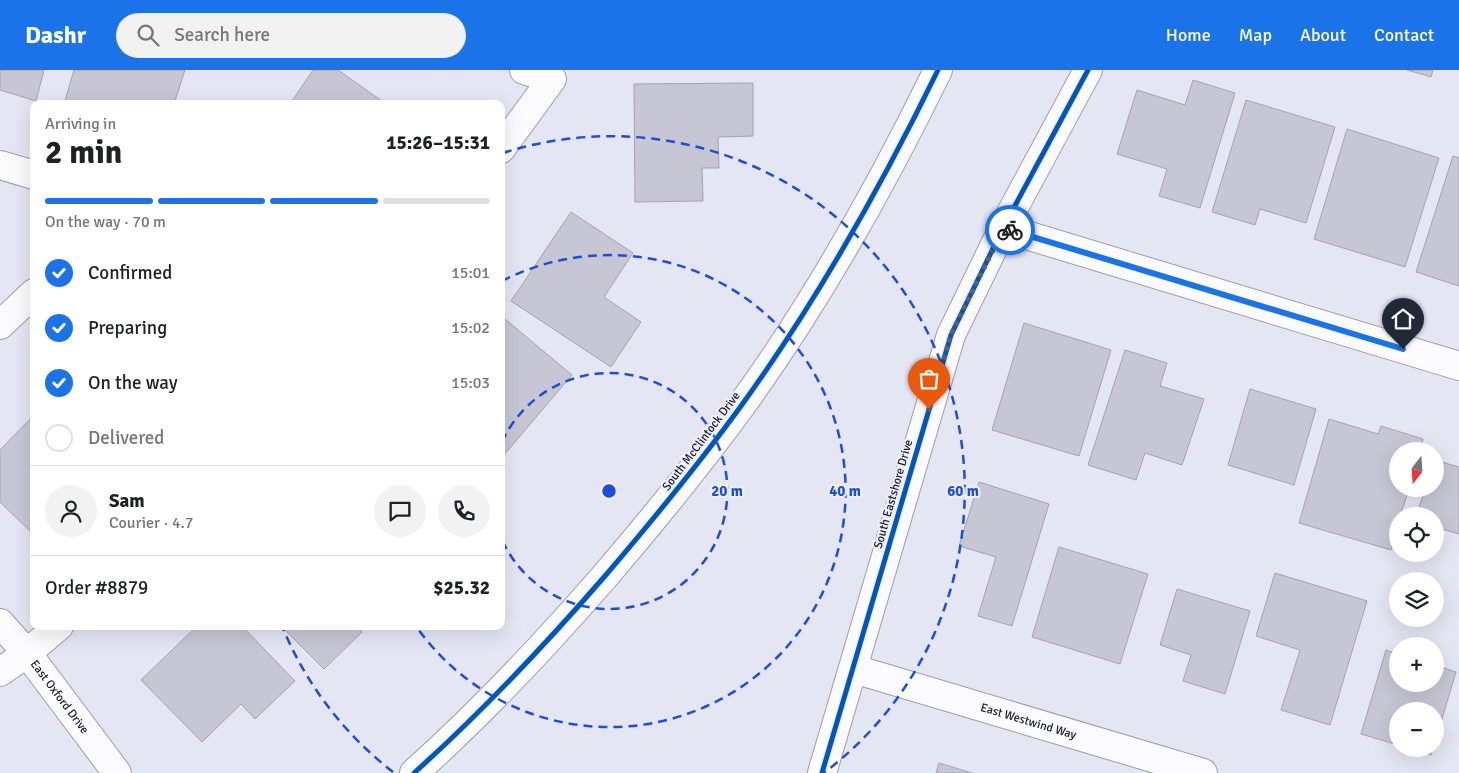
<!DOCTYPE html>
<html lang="en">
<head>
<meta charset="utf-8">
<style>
	body { margin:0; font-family:Signika,sans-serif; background:#f2f2f2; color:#202124; height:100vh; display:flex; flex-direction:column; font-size:19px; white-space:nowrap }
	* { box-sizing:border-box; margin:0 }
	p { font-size:16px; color:#757577 }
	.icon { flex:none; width:28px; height:28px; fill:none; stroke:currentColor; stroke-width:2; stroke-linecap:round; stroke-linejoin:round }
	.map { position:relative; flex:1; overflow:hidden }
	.side { position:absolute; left:30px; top:30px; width:475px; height:530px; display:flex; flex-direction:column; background:#fff; border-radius:10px; box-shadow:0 5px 20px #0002 }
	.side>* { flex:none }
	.needle { width:32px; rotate:197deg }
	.tools { position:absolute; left:1389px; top:372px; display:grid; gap:10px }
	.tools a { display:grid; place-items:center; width:55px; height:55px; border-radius:50%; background:#fff; box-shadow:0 5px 20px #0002; font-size:25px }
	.pin { position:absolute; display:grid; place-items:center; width:42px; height:42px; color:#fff; margin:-51px -21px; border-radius:50% 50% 50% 0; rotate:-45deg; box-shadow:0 0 5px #0007 }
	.pin .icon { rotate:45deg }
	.courier { position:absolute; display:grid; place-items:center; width:50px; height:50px; margin:-25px; border:4px solid #1a73e8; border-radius:50%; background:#fff; color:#222; box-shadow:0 1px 6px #0007 }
	.headline em { font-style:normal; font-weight:700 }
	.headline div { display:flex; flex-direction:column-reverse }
	.headline { display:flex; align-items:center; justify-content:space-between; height:85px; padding:0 15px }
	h1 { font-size:32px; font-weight:700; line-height:38px }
	.bar { display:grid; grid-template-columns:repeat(4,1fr); gap:8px 5px; align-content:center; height:60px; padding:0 15px }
	.bar i { height:6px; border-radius:4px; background:#e0e0e0 }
	.bar .on { background:#1a73e8 }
	.bar p { grid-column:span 4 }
	.line { display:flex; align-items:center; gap:12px; padding:0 15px; border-top:1px solid #e0e0e0 }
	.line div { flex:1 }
	.round { display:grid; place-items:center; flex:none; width:52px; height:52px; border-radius:26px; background:#f2f2f2 }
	ol { padding:0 15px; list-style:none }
	li { display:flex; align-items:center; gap:15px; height:55px }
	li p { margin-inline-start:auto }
	li .icon { padding:5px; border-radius:50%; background:#1a73e8; color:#fff; stroke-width:4 }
	li:last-child { color:#757577 }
	li i { width:28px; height:28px; border:2px solid #e0e0e0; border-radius:50% }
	header { display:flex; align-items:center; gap:30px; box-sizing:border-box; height:70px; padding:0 25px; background:#1a73e8; color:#fff }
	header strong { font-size:24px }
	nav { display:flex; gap:28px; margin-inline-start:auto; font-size:18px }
	.search { width:350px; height:45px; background:#f2f2f2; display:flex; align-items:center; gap:12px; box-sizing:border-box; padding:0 18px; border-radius:28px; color:#757577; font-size:19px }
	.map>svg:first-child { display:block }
	.building { fill:#c7c6d4; stroke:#a4a2af }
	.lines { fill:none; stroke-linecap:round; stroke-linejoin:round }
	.minor-casing { stroke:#9b9dab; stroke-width:30 }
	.major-casing { stroke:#9b9dab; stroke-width:30 }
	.minor { stroke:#fbfbfd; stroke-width:28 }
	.major { stroke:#fbfbfd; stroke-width:28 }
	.cycleway-casing { stroke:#eeeff8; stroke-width:8 }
	.cycleway { stroke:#0057b8; stroke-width:5 }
	.done { stroke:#5f6170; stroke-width:5; stroke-dasharray:0 9 }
	.route { stroke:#1a73e8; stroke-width:6 }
	.ring { fill:none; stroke:#1d4ed8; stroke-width:2.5; stroke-dasharray:9 6 }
	.labels { text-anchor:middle; stroke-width:4.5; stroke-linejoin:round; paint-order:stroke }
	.street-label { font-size:12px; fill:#181929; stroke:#eeeff8 }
	.centre { fill:#1d4ed8; stroke:#eeeff8; stroke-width:2.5 }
	.ring-label { font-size:15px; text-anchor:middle; font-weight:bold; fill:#1d4ed8; stroke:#eeeff8; stroke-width:4.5; stroke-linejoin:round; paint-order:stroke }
</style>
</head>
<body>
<header>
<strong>Dashr</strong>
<div class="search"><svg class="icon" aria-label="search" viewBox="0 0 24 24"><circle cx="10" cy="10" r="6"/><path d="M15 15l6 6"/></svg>Search here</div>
<nav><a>Home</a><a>Map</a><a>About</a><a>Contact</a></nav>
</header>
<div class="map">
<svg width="1459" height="703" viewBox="0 0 1459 703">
	<rect width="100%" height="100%" fill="#e4e6f4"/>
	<g class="building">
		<polygon points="0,0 44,0 36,31 0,20"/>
		<polygon points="74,0 185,0 174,34 64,34"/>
		<polygon points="313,0 338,0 386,34 290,34"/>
		<polygon points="1407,0 1433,0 1431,7"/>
		<polygon points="1193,10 1235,23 1200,138 1159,126 1167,99 1117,84 1137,20 1185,35"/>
		<polygon points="753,13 753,66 718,67 719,98 702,98 703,131 635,132 634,14"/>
		<polygon points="1246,30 1335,57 1306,153 1260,139 1255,155 1212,142"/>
		<polygon points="1347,59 1439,88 1405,197 1314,169"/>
		<polygon points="1453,86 1459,88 1459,216 1416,202"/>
		<polygon points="571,142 633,183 604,227 641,252 611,297 511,231"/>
		<polygon points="505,249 572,305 503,386 501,385 501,253"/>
		<polygon points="1024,253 1111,280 1079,386 992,360"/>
		<polygon points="1125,280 1167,293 1160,316 1204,329 1182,395 1145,383 1136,410 1088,395"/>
		<polygon points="1250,319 1316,339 1294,415 1228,395"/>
		<polygon points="34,345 34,459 31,462 0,432 0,380"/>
		<polygon points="1329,349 1378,364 1381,356 1423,369 1420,381 1398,381 1398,419 1409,419 1400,446 1398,446 1398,456 1391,480 1299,453"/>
		<polygon points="1435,390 1459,397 1459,464 1435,457 1435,446 1416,446 1425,419 1435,419"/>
		<polygon points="979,412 1049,434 1012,556 978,546 996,487 959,476"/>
		<polygon points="1059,477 1148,504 1120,594 1032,567"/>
		<polygon points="1275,503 1367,531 1330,655 1281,640 1300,580 1256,566"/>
		<polygon points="1177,519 1250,541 1225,624 1183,611 1191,585 1160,575"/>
		<polygon points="197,556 242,556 295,611 255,649 241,634 202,672 141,610"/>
		<polygon points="281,556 357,556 362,562 324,599"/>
		<polygon points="1386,580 1398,584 1398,614 1435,614 1435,595 1456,602 1435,672 1435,641 1398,641 1398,675 1361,664"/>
		<polygon points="1409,679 1433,679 1431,685"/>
		<polygon points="939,693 972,703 936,703"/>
	</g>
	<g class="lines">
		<g class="minor-casing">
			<g id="minor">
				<polyline points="501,79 552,9 524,0"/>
				<polyline points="0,95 34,105"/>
				<polyline points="1003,158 1459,296"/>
				<polyline points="0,255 34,223"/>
				<path id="s1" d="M0,553L27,583L117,703"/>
				<path id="s2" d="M854,599L1203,703"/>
				<polyline points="0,602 27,583 59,556"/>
				<polyline points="822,703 951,265 1003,158 1088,0"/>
			</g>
		</g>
		<g class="major-casing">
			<path id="major" d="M414,703C482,642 545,575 605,506C652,451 698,395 741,336C817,231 881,117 938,0"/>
		</g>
		<use href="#minor" class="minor"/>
		<use href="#major" class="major"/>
		<g class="cycleway-casing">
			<g id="cycleway">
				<path d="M414,703C482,642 545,575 605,506C652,451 698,395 741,336C817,231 881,117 938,0"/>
				<polyline points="822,703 951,265 1003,158 1088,0"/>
			</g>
		</g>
		<use href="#cycleway" class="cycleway"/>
	</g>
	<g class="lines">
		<polyline class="done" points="929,339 951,264 1004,158 1010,160"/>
		<polyline class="route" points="1010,160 1403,279"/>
	</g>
	<g class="ring">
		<path d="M502 372A118 118 0 1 1 502 470"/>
		<path d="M502 211A236 236 0 1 1 416 556"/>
		<path d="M393 702A354 354 0 0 1 282 556M503 83A354 354 0 0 1 825 702"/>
	</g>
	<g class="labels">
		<g class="street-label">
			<text transform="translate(701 371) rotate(-53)" y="4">South McClintock Drive</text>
			<text transform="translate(893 424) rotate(-74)" y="4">South Eastshore Drive</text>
			<text dy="4" stroke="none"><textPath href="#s1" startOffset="95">East Oxford Drive</textPath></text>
			<text dy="4" stroke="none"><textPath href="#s2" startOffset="182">East Westwind Way</textPath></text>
		</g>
	</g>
	<circle cx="609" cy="421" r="8" class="centre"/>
	<g class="ring-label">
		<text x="727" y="426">20 m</text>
		<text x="845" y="426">40 m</text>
		<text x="963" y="426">60 m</text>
	</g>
</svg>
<div class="tools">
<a><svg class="needle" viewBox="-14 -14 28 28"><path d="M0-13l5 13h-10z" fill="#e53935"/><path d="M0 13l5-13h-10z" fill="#757577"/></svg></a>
<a><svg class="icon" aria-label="locate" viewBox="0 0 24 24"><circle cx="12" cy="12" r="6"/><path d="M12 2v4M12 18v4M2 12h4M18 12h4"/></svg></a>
<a><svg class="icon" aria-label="layers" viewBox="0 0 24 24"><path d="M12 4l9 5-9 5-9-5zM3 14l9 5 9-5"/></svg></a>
<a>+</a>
<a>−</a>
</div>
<div class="pin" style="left:929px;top:339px;background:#ea580c"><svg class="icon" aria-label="bag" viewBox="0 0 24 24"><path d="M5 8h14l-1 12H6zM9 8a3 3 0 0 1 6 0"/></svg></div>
<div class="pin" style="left:1403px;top:279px;background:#1f2937"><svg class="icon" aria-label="home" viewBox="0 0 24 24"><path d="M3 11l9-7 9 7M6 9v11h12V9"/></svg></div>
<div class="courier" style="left:1010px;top:160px"><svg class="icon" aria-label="bike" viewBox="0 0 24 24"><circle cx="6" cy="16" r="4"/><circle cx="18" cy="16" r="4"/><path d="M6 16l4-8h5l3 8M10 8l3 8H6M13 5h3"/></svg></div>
<section class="side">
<div class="headline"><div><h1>2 min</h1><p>Arriving in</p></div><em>15:26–15:31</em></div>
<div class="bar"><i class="on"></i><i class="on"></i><i class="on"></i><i></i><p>On the way · 70 m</p></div>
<ol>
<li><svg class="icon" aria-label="check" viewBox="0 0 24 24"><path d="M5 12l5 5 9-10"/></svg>Confirmed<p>15:01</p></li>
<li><svg class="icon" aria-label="check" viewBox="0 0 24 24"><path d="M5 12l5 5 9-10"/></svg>Preparing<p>15:02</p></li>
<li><svg class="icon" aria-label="check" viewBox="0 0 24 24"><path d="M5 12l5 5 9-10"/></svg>On the way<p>15:03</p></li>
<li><i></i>Delivered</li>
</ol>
<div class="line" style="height:90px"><a class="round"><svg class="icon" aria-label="person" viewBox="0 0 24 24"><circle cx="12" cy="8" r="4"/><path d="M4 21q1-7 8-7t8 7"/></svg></a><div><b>Sam</b><p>Courier · 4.7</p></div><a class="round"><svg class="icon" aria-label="chat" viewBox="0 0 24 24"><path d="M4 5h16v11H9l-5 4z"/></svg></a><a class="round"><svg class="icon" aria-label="phone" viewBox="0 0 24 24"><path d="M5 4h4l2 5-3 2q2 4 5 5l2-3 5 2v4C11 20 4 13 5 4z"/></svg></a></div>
<div class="line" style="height:65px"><div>Order #8879</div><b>$25.32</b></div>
</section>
</div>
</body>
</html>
